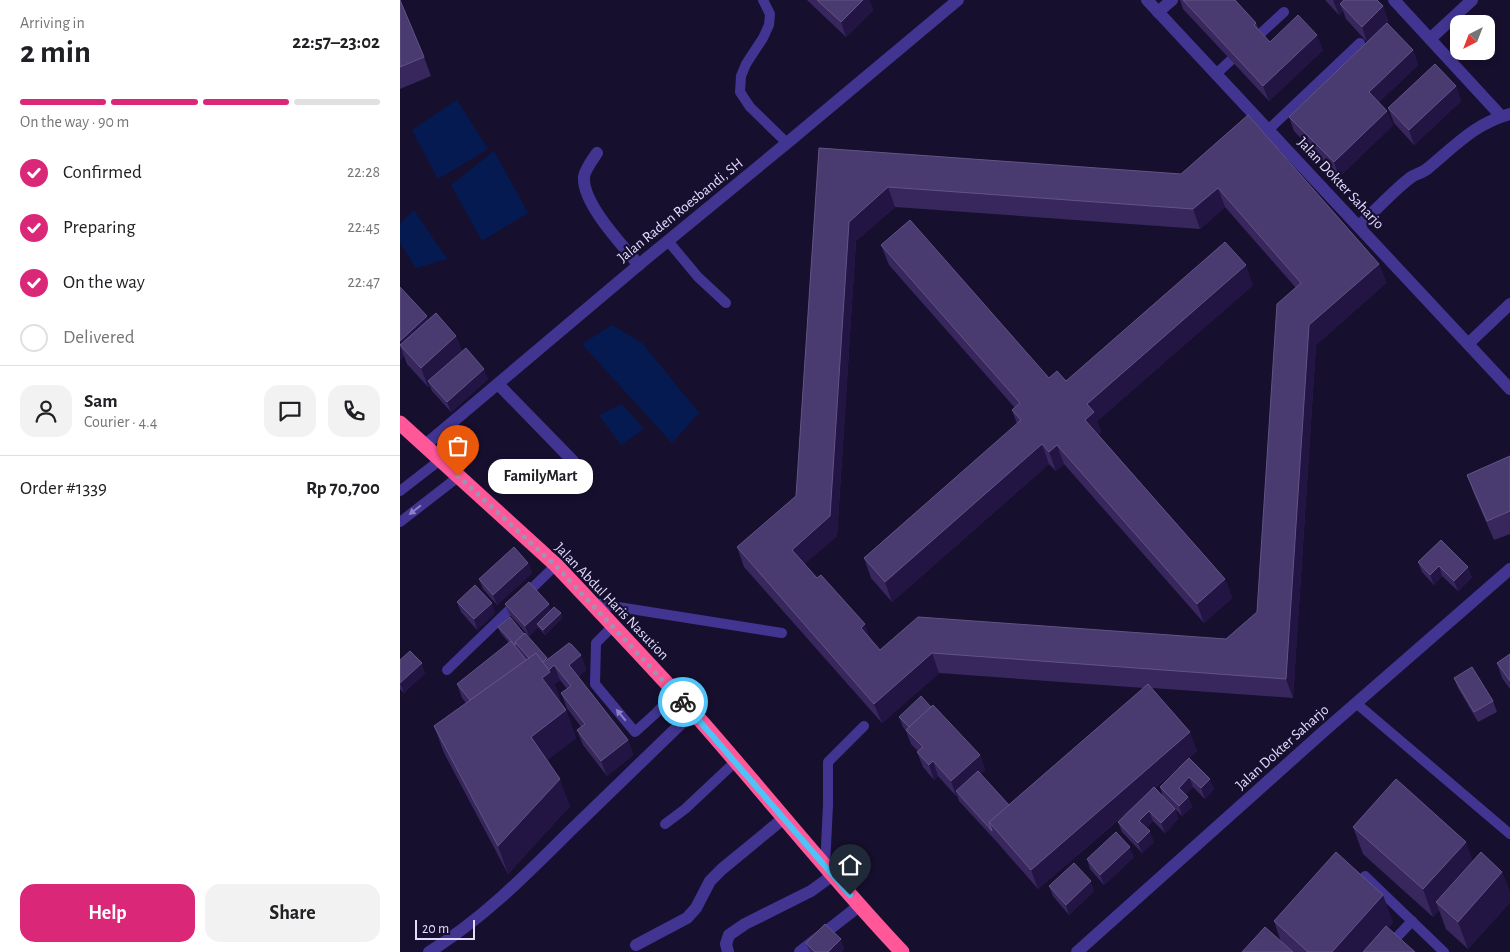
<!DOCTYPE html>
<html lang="en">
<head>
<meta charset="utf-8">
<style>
	body { margin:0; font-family:"Alegreya Sans",sans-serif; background:#f2f2f2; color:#202124; height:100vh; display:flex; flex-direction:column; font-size:19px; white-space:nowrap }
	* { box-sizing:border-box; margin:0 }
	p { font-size:16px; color:#757577 }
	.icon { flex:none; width:28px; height:28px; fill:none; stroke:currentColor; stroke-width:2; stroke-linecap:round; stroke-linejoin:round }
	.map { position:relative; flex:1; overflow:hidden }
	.panel { display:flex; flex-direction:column; background:#fff; width:400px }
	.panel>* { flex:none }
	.needle { width:32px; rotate:222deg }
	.controls { position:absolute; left:1050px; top:15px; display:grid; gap:10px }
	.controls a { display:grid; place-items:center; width:45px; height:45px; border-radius:10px; background:#fff; box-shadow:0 2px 8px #0003; font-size:25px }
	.scale { position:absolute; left:15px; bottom:12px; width:60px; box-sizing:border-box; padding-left:5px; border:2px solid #e3dcff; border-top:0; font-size:14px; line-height:18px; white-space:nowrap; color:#e3dcff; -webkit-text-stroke:4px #170f2e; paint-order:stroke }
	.pin { position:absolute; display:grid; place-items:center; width:42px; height:42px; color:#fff; margin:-51px -21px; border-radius:50% 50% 50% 0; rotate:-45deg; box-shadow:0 0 5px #0007 }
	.pin .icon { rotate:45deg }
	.courier { position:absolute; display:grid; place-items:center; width:50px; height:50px; margin:-25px; border:4px solid #4fc3f7; border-radius:50%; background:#fff; color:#222; box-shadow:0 1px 6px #0007 }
	.bubble { position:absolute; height:35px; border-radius:15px; background:#fff; box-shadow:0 2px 8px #0003; font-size:16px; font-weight:600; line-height:35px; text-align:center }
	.summary em { font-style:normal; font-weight:600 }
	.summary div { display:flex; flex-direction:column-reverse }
	.summary { display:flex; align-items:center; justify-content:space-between; height:85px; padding:0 20px }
	h1 { font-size:32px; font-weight:600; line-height:38px }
	.bar { display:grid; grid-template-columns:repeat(4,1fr); gap:8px 5px; align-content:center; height:60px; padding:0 20px }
	.bar i { height:6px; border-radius:4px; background:#e0e0e0 }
	.bar .selected { background:#db2777 }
	.bar p { grid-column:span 4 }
	.line { display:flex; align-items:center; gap:12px; padding:0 20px; border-top:1px solid #e0e0e0 }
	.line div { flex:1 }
	.round { display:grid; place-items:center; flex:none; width:52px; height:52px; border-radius:15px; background:#f2f2f2 }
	ol { padding:0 20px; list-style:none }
	li { display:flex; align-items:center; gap:15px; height:55px }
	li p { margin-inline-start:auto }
	li .icon { padding:5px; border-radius:50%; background:#db2777; color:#fff; stroke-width:4 }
	li:last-child { color:#757577 }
	li i { width:28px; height:28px; border:2px solid #e0e0e0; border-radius:50% }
	.primary-button { display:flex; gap:10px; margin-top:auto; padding:10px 20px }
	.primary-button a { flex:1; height:58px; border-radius:15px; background:#db2777; color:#fff; font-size:20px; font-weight:600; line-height:58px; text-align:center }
	.primary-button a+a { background:#f2f2f2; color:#202124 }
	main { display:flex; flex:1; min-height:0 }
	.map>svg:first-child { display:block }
	.water { fill:#051a51 }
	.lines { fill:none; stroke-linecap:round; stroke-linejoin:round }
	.lane { stroke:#423592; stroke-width:10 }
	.street { stroke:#423592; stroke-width:12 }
	.highway { stroke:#ff5798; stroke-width:15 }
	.wall { fill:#37275d; fill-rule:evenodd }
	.shaded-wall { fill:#221543 }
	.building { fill:#493a6f; stroke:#625485; fill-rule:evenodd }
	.oneway { fill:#8a80c3 }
	.done { stroke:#9c94b6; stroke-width:5; stroke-dasharray:0 9 }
	.route { stroke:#4fc3f7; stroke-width:6 }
	.labels { text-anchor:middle; stroke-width:4.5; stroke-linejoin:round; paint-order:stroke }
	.street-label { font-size:15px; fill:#e3dcff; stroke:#170f2e }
</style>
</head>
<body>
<main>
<section class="panel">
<div class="summary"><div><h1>2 min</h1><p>Arriving in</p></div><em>22:57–23:02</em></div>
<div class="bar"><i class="selected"></i><i class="selected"></i><i class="selected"></i><i></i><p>On the way · 90 m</p></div>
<ol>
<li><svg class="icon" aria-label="check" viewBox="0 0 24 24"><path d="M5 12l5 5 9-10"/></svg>Confirmed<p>22:28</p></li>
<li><svg class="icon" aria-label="check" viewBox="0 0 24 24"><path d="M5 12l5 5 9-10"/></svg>Preparing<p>22:45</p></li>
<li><svg class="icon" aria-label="check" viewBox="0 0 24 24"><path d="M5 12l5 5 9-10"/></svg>On the way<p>22:47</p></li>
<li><i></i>Delivered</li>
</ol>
<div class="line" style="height:90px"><a class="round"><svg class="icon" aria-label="person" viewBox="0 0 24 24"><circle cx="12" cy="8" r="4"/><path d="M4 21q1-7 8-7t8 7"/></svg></a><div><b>Sam</b><p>Courier · 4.4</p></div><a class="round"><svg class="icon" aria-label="chat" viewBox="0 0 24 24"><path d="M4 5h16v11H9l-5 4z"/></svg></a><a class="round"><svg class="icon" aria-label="phone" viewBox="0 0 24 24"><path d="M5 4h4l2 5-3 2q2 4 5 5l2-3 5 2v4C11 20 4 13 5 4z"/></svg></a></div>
<div class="line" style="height:65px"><div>Order #1339</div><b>Rp 70,700</b></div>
<div class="primary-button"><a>Help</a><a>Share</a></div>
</section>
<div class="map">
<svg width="1110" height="952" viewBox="0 0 1110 952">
	<rect width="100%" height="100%" fill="#170f2e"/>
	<g class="water">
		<polygon points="57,100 88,149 38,179 12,130"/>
		<polygon points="94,151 128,213 82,241 51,185"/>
		<polygon points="14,210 47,259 16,268 0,243 0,223"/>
		<polygon points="212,325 242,343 299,413 272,443 182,344"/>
		<polygon points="222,404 244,429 221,445 199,415"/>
	</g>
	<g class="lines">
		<g class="lane">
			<polyline points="363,0 370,14 369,25 363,38 346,64 341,76 340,92 350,107 387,143"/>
			<polyline points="859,35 884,12"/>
			<polyline points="816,74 831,60"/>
			<polyline points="868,130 960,43"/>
			<polyline points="268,241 298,277 326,303"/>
			<polyline points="0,491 40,460"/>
			<polyline points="0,522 58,477"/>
			<polyline points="193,603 382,633"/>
			<polyline points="213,626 196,643 195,684 235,732 255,714 275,693"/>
			<polyline points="47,670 156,565"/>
			<polyline points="956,703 1110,834"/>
			<polyline points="265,824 285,809 335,762"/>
			<polyline points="425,866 428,805 428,762 464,726"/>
			<polyline points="965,876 1044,952"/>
			<polyline points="983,952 1012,921"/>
		</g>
		<g class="street">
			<polyline points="747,0 1110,389"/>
			<polyline points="994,0 1101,116"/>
			<polyline points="758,12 772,0"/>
			<polyline points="1030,39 1072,0"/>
			<path d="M197,153C193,159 185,169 184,177C182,203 222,245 239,265"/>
			<path d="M959,226C976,210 992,192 1010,178C1015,174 1022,173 1027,169C1054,147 1075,123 1110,114"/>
			<polyline points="1069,343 1110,304"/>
			<polyline points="98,384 173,461"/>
			<polyline points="24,446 247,258 387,143 558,0"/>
			<polyline points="236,945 287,918 296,908 310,881 322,869 384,818"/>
			<path d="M29,952C81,920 124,877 167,834C209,793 251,753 293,712"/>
			<polyline points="328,952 326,944 329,935 345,924 411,891 433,875"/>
			<polyline points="400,952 459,906"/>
			<polyline points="677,952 923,732 1110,569"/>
		</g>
		<path class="highway" d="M0,423L156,565C202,614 248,662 293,712C364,792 429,875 502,952"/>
	</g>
	<g class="wall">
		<polygon points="0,0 24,57 31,76 0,89"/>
		<polygon points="407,0 469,0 473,10 446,37"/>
		<polygon points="780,0 835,0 856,23 859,30 870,42 923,50 869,101 783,9"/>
		<polygon points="925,0 977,0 983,6 988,21 980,30 1013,50 1018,65 979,102 987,111 993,125 939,177 894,131 889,117 967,42 946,19 943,11 939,15"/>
		<polygon points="1056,86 1061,101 1014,145 994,123 988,108"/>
		<path d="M848,115L979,264L986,283L916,345L893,698L752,688L797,751L789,758L814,789L805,799L793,787L786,794L788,797L792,807L782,816L763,797L760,787L786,761L755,788L775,809L778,819L765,833L753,821L746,828L754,842L742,853L722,832L718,822L739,802L638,889L596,841L559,801L557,795L556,796L538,776L534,780L523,767L517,752L518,751L511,744L506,731L503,727L499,717L531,707L580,755L585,770L580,774L609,805L744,688L539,673L482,723L344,567L337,547L396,496L419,148L781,174ZM495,207L800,229L825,207L896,288L857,612L826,639L480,650L404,564L437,536L456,241Z"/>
		<polygon points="481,245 649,378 666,381 853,285 697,421 701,432 698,434 825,579 832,598 804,623 664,464 656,471 649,464 492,602 471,578 464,558 617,424 612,410 615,408 489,265"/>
		<polygon points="0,287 28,320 56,336 62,351 88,379 51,412 32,391 30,386 28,387 7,364 4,356 0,360"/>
		<polygon points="1110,456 1110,534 1094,540 1074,494 1067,475"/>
		<polygon points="1041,540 1072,577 1058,591 1042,576 1034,585 1022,572 1018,562"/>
		<polygon points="128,563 132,573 97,605 83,589 79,579"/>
		<polygon points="57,602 95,613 77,630 61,612"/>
		<polygon points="105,604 151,610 161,613 162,618 145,635 138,627 129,636 109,614"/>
		<polygon points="98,627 124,634 148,659 181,655 186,670 178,677 228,740 233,755 207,776 183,745 177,730 181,727 167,708 161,693 167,689 160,680 154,684 160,699 158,700 166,710 176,738 147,760 170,806 108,874 44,753 34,726 66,703 62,698 57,684 109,643 100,632"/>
		<polygon points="1110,654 1110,689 1102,678 1097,663"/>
		<polygon points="0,660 25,673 4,693 0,689"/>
		<polygon points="1054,678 1093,701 1097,712 1078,722 1058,688"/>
		<polygon points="953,827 1073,861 1102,872 1110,893 1110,902 1068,949 1046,929 1039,910 1033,917 963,854"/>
		<polygon points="734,857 704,885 690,869 687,859"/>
		<polygon points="649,886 694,891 669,915 653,896"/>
		<polygon points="874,921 993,922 988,928 1015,952 842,952 881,942"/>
		<polygon points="406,943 444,949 441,952 410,952"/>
	</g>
	<g class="shaded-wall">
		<polygon points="463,0 469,0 473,10 446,37 441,22"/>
		<polygon points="933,0 954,0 940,4 943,11 939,15"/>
		<polygon points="983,6 988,21 967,42 962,27"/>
		<polygon points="917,35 923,50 869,101 863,86"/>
		<polygon points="1013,50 1018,65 974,107 969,92"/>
		<polygon points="1056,86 1061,101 1014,145 1009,130"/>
		<polygon points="987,111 993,125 939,177 934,162"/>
		<polygon points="488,187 495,207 456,241 437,536 399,569 392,550 449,222"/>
		<polygon points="818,188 825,207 800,229 793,209"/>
		<polygon points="979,264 986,283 916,345 893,698 886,679 909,325"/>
		<polygon points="846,265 853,285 697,421 701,432 692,439 685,420 687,404"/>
		<polygon points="27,316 32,331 0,345 4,356 0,360 0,341"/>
		<polygon points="56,336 64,355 28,381 30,386 28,387 21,368"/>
		<polygon points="84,369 88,379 51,412 47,402"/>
		<polygon points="642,444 649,464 492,602 485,582"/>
		<polygon points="657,445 664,464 656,471 649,452"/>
		<polygon points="128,563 132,573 97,605 93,595"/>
		<polygon points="1039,566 1042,576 1034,585 1030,575"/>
		<polygon points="1068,567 1072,577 1058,591 1054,581"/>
		<polygon points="825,579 832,598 804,623 797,604"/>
		<polygon points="92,603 95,613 77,630 74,619"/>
		<polygon points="149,604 153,614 137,624 138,627 129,636 125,626"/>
		<polygon points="161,613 162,618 145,635 143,630"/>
		<polygon points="465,624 472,644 461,628"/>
		<polygon points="532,653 539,673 482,723 474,704"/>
		<polygon points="181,655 186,670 174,680 169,665"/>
		<polygon points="147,658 151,668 154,665 160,680 154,684 160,699 151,705 137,667"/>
		<polygon points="22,663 25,673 4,693 0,683"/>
		<polygon points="166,710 176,738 141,765 131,737"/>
		<polygon points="790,732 797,751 638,889 631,870"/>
		<polygon points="228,740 233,755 207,776 201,761"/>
		<polygon points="580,755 585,770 558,794 556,791 557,795 556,796 551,781"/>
		<polygon points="533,761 538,776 534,780 529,765"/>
		<polygon points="789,777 793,787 783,798 779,788"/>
		<polygon points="160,779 170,806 108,874 98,846"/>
		<polygon points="810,779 814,789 805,799 801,788"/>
		<polygon points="788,797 792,807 782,816 779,806"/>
		<polygon points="775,809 778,819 765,833 761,823"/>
		<polygon points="749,811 753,821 743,831 739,821"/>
		<polygon points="750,831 754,842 742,853 738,843"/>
		<polygon points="1066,842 1076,869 1036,902 1039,910 1033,917 1023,889"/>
		<polygon points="730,847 734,857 704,885 700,875"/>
		<polygon points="1102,872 1110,893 1110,902 1068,949 1058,922"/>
		<polygon points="691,881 694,891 669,915 666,905"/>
		<polygon points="983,895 993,922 966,952 932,952"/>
		<polygon points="441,939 444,949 441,952 428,952"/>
	</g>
	<g class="building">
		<polygon points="0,0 24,57 0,67"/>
		<polygon points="417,0 463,0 441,22"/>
		<polygon points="783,0 835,0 856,23 854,25 870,42 898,15 917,35 863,86"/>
		<polygon points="944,0 977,0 983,6 962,27 940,4"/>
		<polygon points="987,23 1013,50 969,92 987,111 934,162 889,117"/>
		<polygon points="1035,64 1056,86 1009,130 988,108"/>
		<path d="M848,115L979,264L909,325L886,679L532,653L474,704L337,547L396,496L419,148L781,174ZM488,187L793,209L818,188L901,283L877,304L857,612L826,639L518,617L480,650L461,628L465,624L421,575L417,578L392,550L430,516L449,222Z"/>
		<polygon points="510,220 649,378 657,371 666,381 825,242 846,265 687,404 694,412 685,420 825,579 797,604 657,445 649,452 642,444 485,582 464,558 621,420 612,410 620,403 481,245"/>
		<polygon points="0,287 27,316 0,341"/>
		<polygon points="36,313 56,336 21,368 0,345"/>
		<polygon points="66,348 84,369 47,402 28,381"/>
		<polygon points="1110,456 1110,511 1087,521 1067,475"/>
		<polygon points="1041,540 1068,567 1054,581 1039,566 1030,575 1018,562"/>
		<polygon points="114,547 128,563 93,595 79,579"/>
		<polygon points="129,582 149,604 125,626 105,604"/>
		<polygon points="75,585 92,603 74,619 57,602"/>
		<polygon points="154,607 161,613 143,630 137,624"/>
		<polygon points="110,617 124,634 115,642 116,644 115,645 98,627"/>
		<polygon points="125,633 147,658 143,662 136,653 129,658 115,642"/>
		<polygon points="111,641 126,660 70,700 57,684"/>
		<polygon points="169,643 172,645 181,655 169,665 228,740 201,761 177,730 185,724 161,693 171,686 154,665 149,670 143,663"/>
		<polygon points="10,651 22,663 0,683 0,660"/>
		<polygon points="136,653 150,672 142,678 166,710 131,737 160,779 98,846 34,726"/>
		<polygon points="1110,654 1110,681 1097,663"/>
		<polygon points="1072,667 1093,701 1074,712 1054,678"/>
		<polygon points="748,684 790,732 631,870 589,822"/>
		<polygon points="521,696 531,707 509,727 499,717"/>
		<polygon points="533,705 580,755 551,781 533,761 529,765 517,752 523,747 506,730"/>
		<polygon points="789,758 810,779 801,788 789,777 779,788 788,797 779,806 760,787"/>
		<polygon points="578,771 609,805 589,822 592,831 556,791"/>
		<polygon points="996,779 1066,842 1023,889 953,827"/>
		<polygon points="754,787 775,809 761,823 749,811 739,821 750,831 738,843 718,822"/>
		<polygon points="716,832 730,847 700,875 687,859"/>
		<polygon points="936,852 983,895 932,952 908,952 874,921"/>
		<polygon points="1081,852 1102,872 1058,922 1036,902"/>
		<polygon points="674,863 691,881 666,905 649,886"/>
		<polygon points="425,924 441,939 428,952 415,952 406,943"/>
		<polygon points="986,926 1015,952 963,952"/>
		<polygon points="865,927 893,952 842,952"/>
	</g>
	<defs><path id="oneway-solid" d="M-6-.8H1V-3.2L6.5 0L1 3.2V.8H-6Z" transform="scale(1.25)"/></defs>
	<g class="oneway">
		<use href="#oneway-solid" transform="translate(15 510) rotate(142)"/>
		<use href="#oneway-solid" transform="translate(221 715) rotate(-130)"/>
	</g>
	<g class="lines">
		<polyline class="done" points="58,476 156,566 283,702"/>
		<polyline class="route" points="283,702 450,895"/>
	</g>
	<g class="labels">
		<g class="street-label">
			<text transform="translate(941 183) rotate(47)" y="5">Jalan Dokter Saharjo</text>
			<text transform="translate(280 210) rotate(-39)" y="5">Jalan Raden Roesbandi, SH</text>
			<text transform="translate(212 601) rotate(46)" y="5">Jalan Abdul Haris Nasution</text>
			<text transform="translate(882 747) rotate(-42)" y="5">Jalan Dokter Saharjo</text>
		</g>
	</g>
</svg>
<div class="controls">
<a><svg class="needle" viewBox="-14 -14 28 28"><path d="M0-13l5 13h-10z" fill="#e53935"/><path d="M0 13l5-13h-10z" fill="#757577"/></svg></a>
</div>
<div class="scale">20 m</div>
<div class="pin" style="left:58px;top:476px;background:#ea580c"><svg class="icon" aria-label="bag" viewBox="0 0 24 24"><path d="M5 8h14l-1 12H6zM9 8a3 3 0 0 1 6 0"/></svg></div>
<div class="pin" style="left:450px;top:895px;background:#1f2937"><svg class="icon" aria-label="home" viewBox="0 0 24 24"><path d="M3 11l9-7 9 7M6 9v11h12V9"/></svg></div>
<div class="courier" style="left:283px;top:702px"><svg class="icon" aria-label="bike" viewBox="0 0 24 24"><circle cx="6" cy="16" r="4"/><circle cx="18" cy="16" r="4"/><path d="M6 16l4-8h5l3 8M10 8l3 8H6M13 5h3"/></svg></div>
<div class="bubble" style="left:88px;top:459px;width:105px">FamilyMart</div>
</div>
</main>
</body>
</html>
